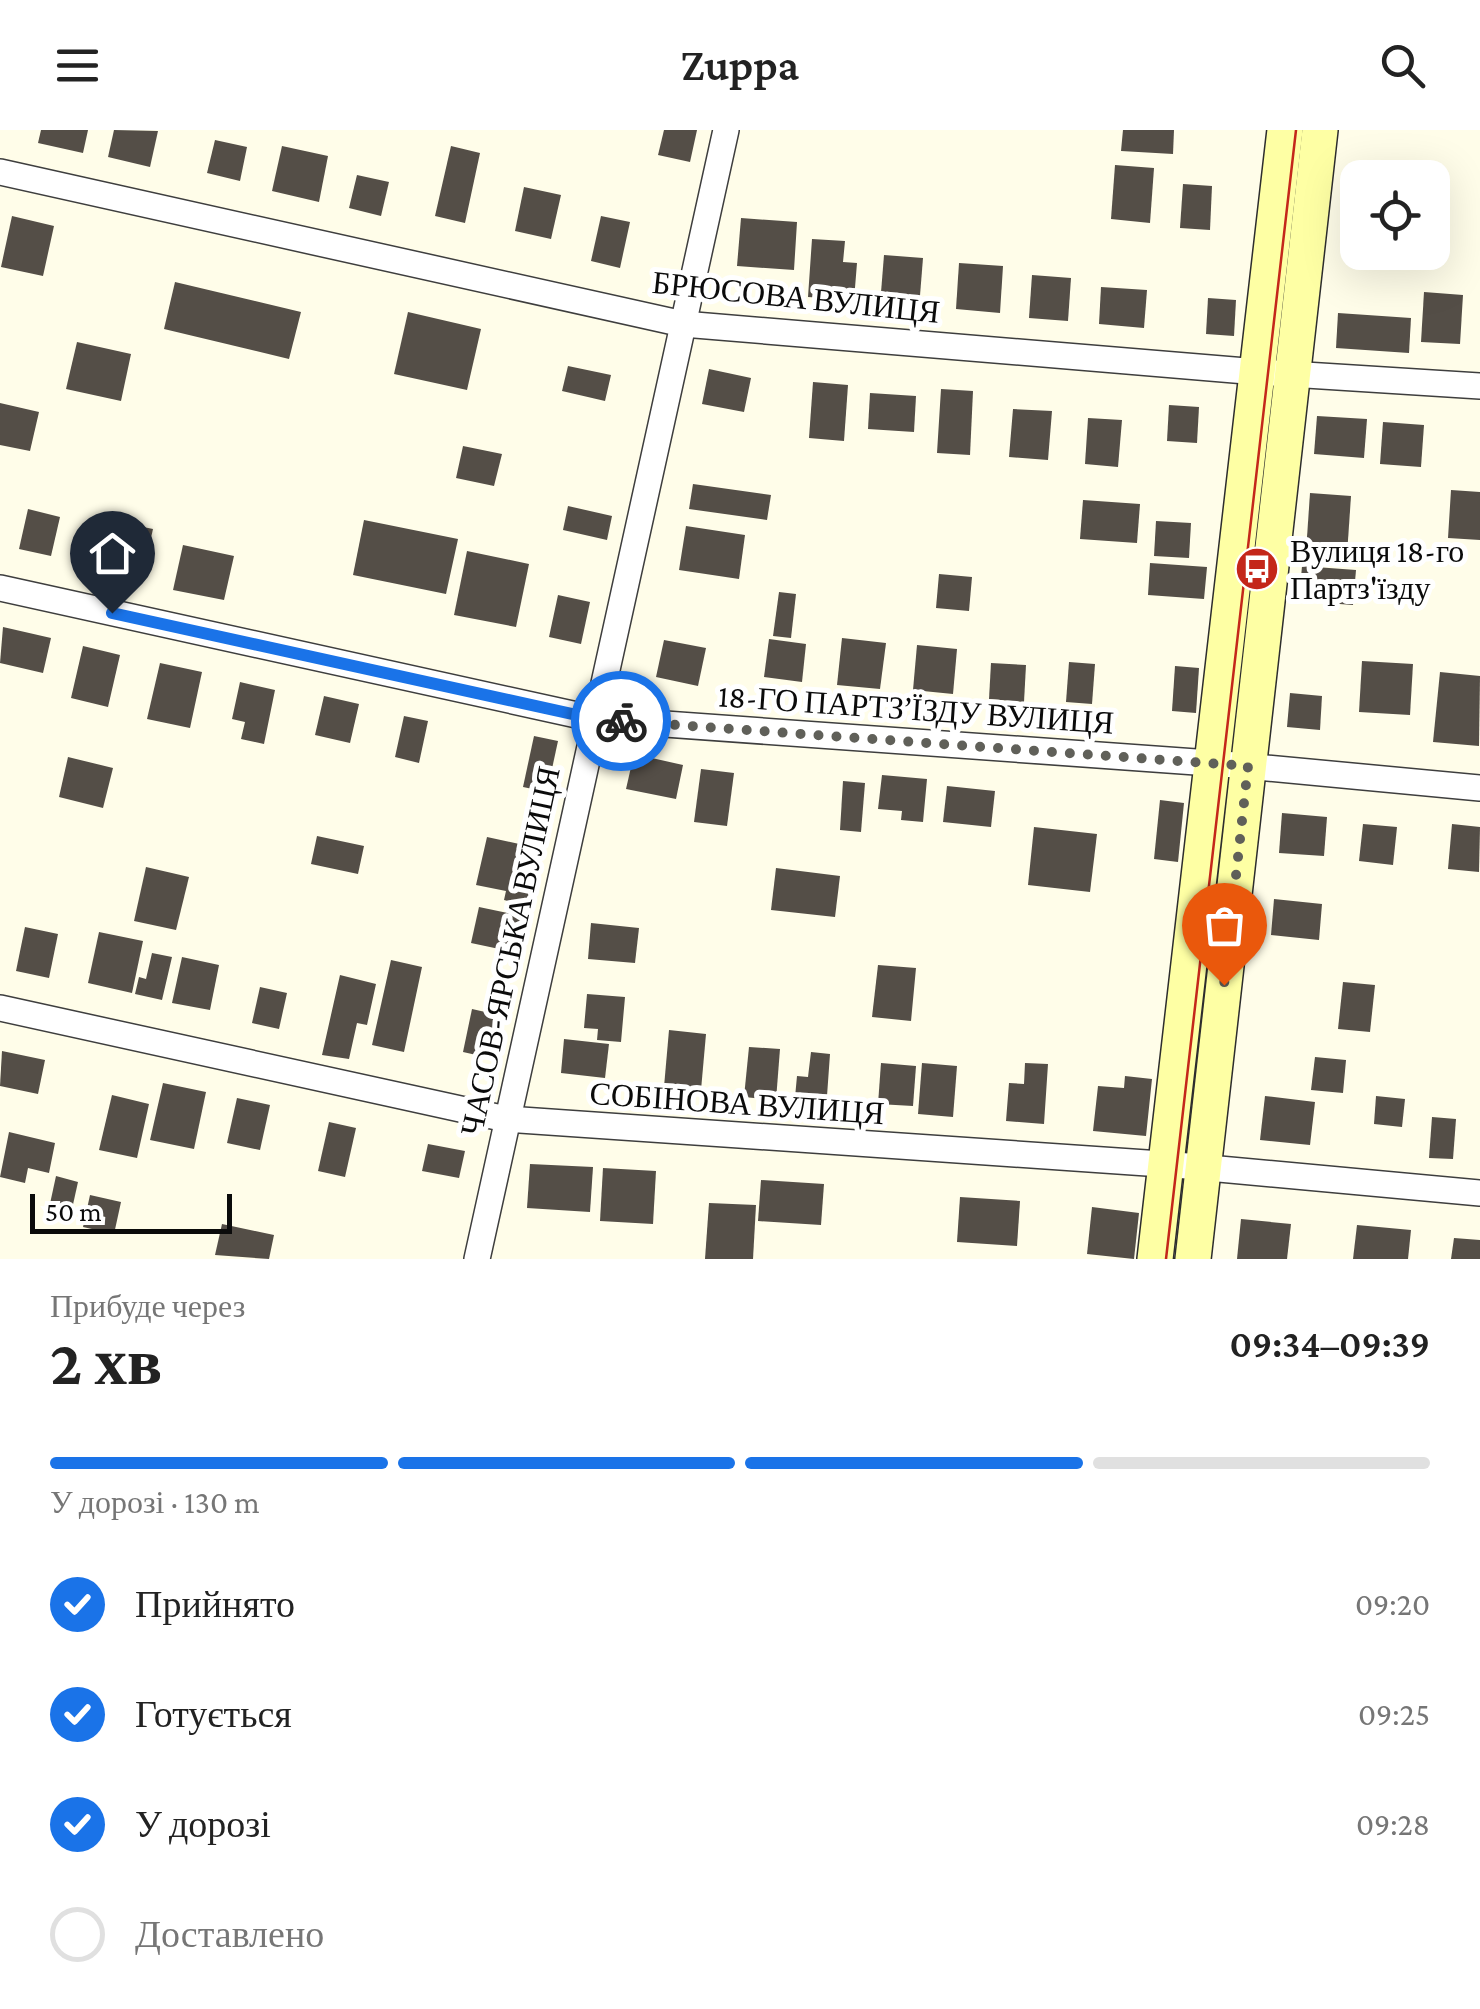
<!DOCTYPE html>
<html lang="uk">
<head>
<meta charset="utf-8">
<style>
	body { margin:0; font-family:"Crimson Pro",serif; background:#f2f2f2; color:#222; height:100vh; display:flex; flex-direction:column; font-size:38px; white-space:nowrap }
	* { box-sizing:border-box; margin:0 }
	p { font-size:32px; color:#767676 }
	.icon { flex:none; width:55px; height:55px; fill:none; stroke:currentColor; stroke-width:2; stroke-linecap:round; stroke-linejoin:round }
	.map { position:relative; height:1129px; overflow:hidden }
	.side { display:flex; flex-direction:column; background:#fff; flex:1 }
	.side>* { flex:none }
	.fabs { position:absolute; left:1340px; top:30px; display:grid; gap:20px }
	.fabs a { display:grid; place-items:center; width:110px; height:110px; border-radius:20px; background:#fff; box-shadow:0 10px 40px #0002; font-size:50px }
	.scale { position:absolute; left:30px; bottom:25px; width:202px; box-sizing:border-box; padding-left:10px; border:5px solid #0b0b0b; border-top:0; font-size:28px; line-height:35px; white-space:nowrap; color:#0b0b0b; -webkit-text-stroke:8px #fff; paint-order:stroke }
	.pin { position:absolute; display:grid; place-items:center; width:85px; height:85px; color:#fff; margin:-102px -42px; border-radius:50% 50% 50% 0; rotate:-45deg; box-shadow:0 0 10px #0007 }
	.pin .icon { rotate:45deg }
	.courier { position:absolute; display:grid; place-items:center; width:100px; height:100px; margin:-50px; border:8px solid #1a73e8; border-radius:50%; background:#fff; color:#222; box-shadow:0 2px 12px #0007 }
	.overview em { font-style:normal; font-weight:600 }
	.overview div { display:flex; flex-direction:column-reverse }
	.overview { display:flex; align-items:center; justify-content:space-between; height:170px; padding:0 50px }
	h1 { font-size:65px; font-weight:600; line-height:75px }
	.bar { display:grid; grid-template-columns:repeat(4,1fr); gap:15px 10px; align-content:center; height:120px; padding:0 50px }
	.bar i { height:12px; border-radius:8px; background:#e0e0e0 }
	.bar .selected { background:#1a73e8 }
	.bar p { grid-column:span 4 }
	ol { padding:0 50px; list-style:none }
	li { display:flex; align-items:center; gap:30px; height:110px }
	li p { margin-inline-start:auto }
	li .icon { padding:10px; border-radius:50%; background:#1a73e8; color:#fff; stroke-width:4 }
	li:last-child { color:#767676 }
	li i { width:55px; height:55px; border:5px solid #e0e0e0; border-radius:50% }
	header { display:flex; justify-content:space-between; align-items:center; height:130px; padding:0 50px; background:#fff; font-size:45px; font-weight:600 }
	.map>svg:first-child { display:block }
	.building { fill:#544e47 }
	.lines { fill:none; stroke-linecap:round; stroke-linejoin:round }
	.minor-casing { stroke:#3e3e3e; stroke-width:28 }
	.secondary-casing { stroke:#2d2d2d; stroke-width:38 }
	.minor { stroke:#fff; stroke-width:25 }
	.secondary { stroke:#feffa4; stroke-width:35 }
	.tram { stroke:#c4271a; stroke-width:2.5 }
	.done { stroke:#606059; stroke-width:10; stroke-dasharray:0 18 }
	.route { stroke:#1a73e8; stroke-width:12 }
	.labels { text-anchor:middle; stroke-width:10; stroke-linejoin:round; paint-order:stroke }
	.street-label { font-size:32px; fill:#0b0b0b; stroke:#fff }
	.poi-label { font-size:32px; fill:#0b0b0b; stroke:#fff; text-anchor:start }
</style>
</head>
<body>
<header><svg class="icon" aria-label="menu" viewBox="0 0 24 24"><path d="M4 6h16M4 12h16M4 18h16"/></svg>Zuppa<svg class="icon" aria-label="search" viewBox="0 0 24 24"><circle cx="10" cy="10" r="6"/><path d="M15 15l6 6"/></svg></header>
<div class="map">
<svg width="1480" height="1129" viewBox="0 0 1480 1129">
	<rect width="100%" height="100%" fill="#fffde9"/>
	<g class="building">
		<polygon points="41,0 88,0 83,23 38,13"/>
		<polygon points="114,0 158,1 150,37 108,27"/>
		<polygon points="664,0 697,0 690,32 658,25"/>
		<polygon points="1123,0 1174,0 1173,24 1121,21"/>
		<polygon points="215,10 247,17 240,51 207,43"/>
		<polygon points="282,16 328,26 319,72 272,61"/>
		<polygon points="451,16 480,23 465,93 435,86"/>
		<polygon points="1115,35 1154,38 1150,93 1111,89"/>
		<polygon points="357,45 389,52 381,86 349,78"/>
		<polygon points="1183,54 1212,56 1210,100 1180,98"/>
		<polygon points="524,57 561,65 551,109 515,101"/>
		<polygon points="12,86 54,96 43,146 1,137"/>
		<polygon points="601,86 630,92 620,138 591,131"/>
		<polygon points="741,88 797,92 794,140 737,136"/>
		<polygon points="812,109 845,111 843,132 857,133 854,170 808,167"/>
		<polygon points="884,125 923,128 919,178 880,175"/>
		<polygon points="959,133 1003,136 1000,183 956,179"/>
		<polygon points="1032,145 1071,148 1068,191 1029,188"/>
		<polygon points="175,152 301,182 289,229 164,199"/>
		<polygon points="1101,157 1147,160 1144,198 1099,194"/>
		<polygon points="1424,162 1463,165 1460,214 1421,212"/>
		<polygon points="1208,168 1236,170 1234,206 1206,204"/>
		<polygon points="408,182 481,199 467,260 394,244"/>
		<polygon points="1338,183 1411,188 1409,223 1336,218"/>
		<polygon points="77,212 131,224 121,271 66,259"/>
		<polygon points="568,236 611,245 605,271 562,261"/>
		<polygon points="709,239 751,248 744,282 702,274"/>
		<polygon points="813,252 848,255 844,311 809,308"/>
		<polygon points="941,259 973,261 970,325 937,323"/>
		<polygon points="870,263 916,266 914,302 868,299"/>
		<polygon points="0,273 39,282 30,321 0,315"/>
		<polygon points="1169,275 1199,277 1197,313 1167,311"/>
		<polygon points="1013,279 1052,281 1048,330 1009,327"/>
		<polygon points="1317,286 1367,289 1364,328 1314,324"/>
		<polygon points="1088,288 1122,290 1118,337 1085,334"/>
		<polygon points="1383,292 1424,295 1421,337 1380,334"/>
		<polygon points="463,316 502,324 494,356 456,348"/>
		<polygon points="693,354 771,365 767,390 689,379"/>
		<polygon points="1451,360 1480,362 1480,410 1448,408"/>
		<polygon points="1310,363 1351,366 1347,425 1306,422"/>
		<polygon points="1083,370 1140,374 1137,413 1080,409"/>
		<polygon points="568,376 612,386 607,410 563,400"/>
		<polygon points="28,379 60,387 51,426 19,419"/>
		<polygon points="104,389 153,399 142,448 93,438"/>
		<polygon points="364,390 458,409 446,464 353,445"/>
		<polygon points="1156,391 1191,393 1189,428 1154,426"/>
		<polygon points="686,396 745,405 739,449 679,440"/>
		<polygon points="183,415 234,426 224,470 173,460"/>
		<polygon points="467,421 529,434 516,497 454,485"/>
		<polygon points="1150,433 1207,437 1204,469 1148,465"/>
		<polygon points="1302,436 1356,440 1353,475 1299,471"/>
		<polygon points="939,444 972,447 969,481 936,478"/>
		<polygon points="779,462 796,464 791,508 773,506"/>
		<polygon points="558,465 590,472 581,514 549,507"/>
		<polygon points="3,497 51,508 43,543 0,533"/>
		<polygon points="842,508 886,513 880,559 837,555"/>
		<polygon points="769,509 806,514 802,552 764,547"/>
		<polygon points="664,510 706,518 698,556 656,547"/>
		<polygon points="917,515 957,519 953,564 913,560"/>
		<polygon points="83,516 120,525 108,577 71,568"/>
		<polygon points="1362,531 1413,534 1410,585 1359,582"/>
		<polygon points="1069,532 1095,534 1092,574 1066,572"/>
		<polygon points="160,533 202,542 190,598 147,589"/>
		<polygon points="991,533 1026,535 1024,572 989,569"/>
		<polygon points="1175,536 1199,538 1196,583 1172,581"/>
		<polygon points="1440,542 1480,546 1479,616 1433,612"/>
		<polygon points="240,552 275,560 264,614 241,609 245,592 232,589"/>
		<polygon points="1290,563 1322,566 1320,600 1287,597"/>
		<polygon points="324,566 359,574 350,613 315,605"/>
		<polygon points="404,586 428,591 419,633 395,627"/>
		<polygon points="534,606 558,611 547,662 523,657"/>
		<polygon points="634,624 683,635 676,669 626,659"/>
		<polygon points="68,627 113,638 103,678 59,667"/>
		<polygon points="701,639 734,643 727,696 694,692"/>
		<polygon points="882,645 927,649 923,692 901,690 902,681 878,679"/>
		<polygon points="843,651 865,653 861,702 840,700"/>
		<polygon points="947,656 995,661 991,697 943,692"/>
		<polygon points="1160,670 1184,673 1178,732 1154,729"/>
		<polygon points="1282,683 1327,687 1324,726 1279,723"/>
		<polygon points="1363,694 1397,697 1393,735 1359,731"/>
		<polygon points="1452,694 1480,697 1479,742 1448,739"/>
		<polygon points="1034,697 1097,704 1090,762 1028,755"/>
		<polygon points="317,706 364,716 358,744 311,734"/>
		<polygon points="487,707 542,719 530,776 504,770 506,761 476,755"/>
		<polygon points="146,737 189,747 176,800 134,791"/>
		<polygon points="776,738 840,746 835,787 771,780"/>
		<polygon points="1274,769 1322,774 1319,810 1271,805"/>
		<polygon points="479,777 526,787 518,823 471,813"/>
		<polygon points="591,793 639,798 635,833 588,829"/>
		<polygon points="25,797 58,804 49,848 16,841"/>
		<polygon points="99,802 143,811 132,863 88,853"/>
		<polygon points="152,823 172,827 162,870 135,864 139,847 146,849"/>
		<polygon points="182,827 219,835 210,880 172,873"/>
		<polygon points="391,830 422,837 404,922 372,915"/>
		<polygon points="878,835 916,838 911,891 872,887"/>
		<polygon points="340,845 376,854 367,895 357,893 349,929 322,925"/>
		<polygon points="1343,852 1375,855 1370,902 1338,899"/>
		<polygon points="260,857 287,863 279,899 252,893"/>
		<polygon points="587,864 625,867 621,912 597,910 598,899 584,898"/>
		<polygon points="472,879 503,886 494,929 463,922"/>
		<polygon points="669,900 706,904 701,960 664,957"/>
		<polygon points="564,909 609,914 605,948 561,943"/>
		<polygon points="749,917 780,919 776,970 744,967"/>
		<polygon points="2,921 45,930 38,964 0,956"/>
		<polygon points="811,922 830,924 826,980 794,978 797,946 808,947"/>
		<polygon points="1315,927 1346,930 1343,963 1311,960"/>
		<polygon points="881,933 916,936 913,976 878,974"/>
		<polygon points="922,933 957,936 953,987 918,984"/>
		<polygon points="1025,933 1048,934 1044,994 1006,991 1009,953 1024,954"/>
		<polygon points="1125,946 1152,949 1146,1006 1093,1001 1098,956 1124,958"/>
		<polygon points="163,953 206,962 194,1019 150,1010"/>
		<polygon points="112,965 149,974 137,1028 99,1020"/>
		<polygon points="1265,966 1315,972 1310,1015 1260,1010"/>
		<polygon points="1376,966 1405,969 1402,997 1374,994"/>
		<polygon points="237,968 270,975 260,1020 227,1013"/>
		<polygon points="1432,987 1456,989 1453,1029 1429,1028"/>
		<polygon points="329,992 356,998 345,1047 318,1041"/>
		<polygon points="9,1002 55,1013 49,1043 28,1038 25,1053 0,1047"/>
		<polygon points="428,1014 465,1021 459,1048 422,1041"/>
		<polygon points="530,1034 593,1037 590,1082 527,1078"/>
		<polygon points="603,1038 656,1041 653,1094 600,1091"/>
		<polygon points="56,1046 78,1052 70,1088 48,1083"/>
		<polygon points="761,1050 824,1054 821,1095 758,1091"/>
		<polygon points="90,1065 121,1072 114,1104 83,1097"/>
		<polygon points="960,1067 1020,1071 1017,1116 957,1112"/>
		<polygon points="709,1073 756,1075 753,1129 705,1129"/>
		<polygon points="1092,1077 1139,1083 1134,1129 1087,1124"/>
		<polygon points="1241,1089 1291,1094 1287,1129 1237,1129"/>
		<polygon points="222,1094 274,1105 269,1129 215,1125"/>
		<polygon points="1357,1095 1411,1100 1408,1129 1353,1129"/>
		<polygon points="1454,1108 1480,1110 1480,1129 1451,1129"/>
	</g>
	<g class="lines">
		<g class="minor-casing">
			<g id="minor">
				<polyline points="0,42 683,194 1258,242 1480,256"/>
				<polyline points="0,458 595,589 1224,634 1480,658"/>
				<polyline points="0,878 506,989 1176,1035 1480,1063"/>
				<polyline points="477,1129 726,0"/>
			</g>
		</g>
		<g class="secondary-casing">
			<g id="secondary">
				<polyline points="1155,1129 1285,0"/>
				<polyline points="1193,1129 1320,0"/>
			</g>
		</g>
		<use href="#minor" class="minor"/>
		<use href="#secondary" class="secondary"/>
		<polyline class="tram" points="1166,1129 1296,0"/>
	</g>
	<g class="lines">
		<polyline class="done" points="621,591 1248,636 1224,855"/>
		<polyline class="route" points="112,483 595,589 621,591"/>
	</g>
	<defs>
		<g id="bus-disc" transform="scale(2.25)"><circle r="9.5" fill="#c4271a" stroke="#fff"/><path d="M-5-6H5V4H4V6H2V4H-2V6H-4V4H-5ZM-3.5-4V0h7V-4ZM-3.5 1.2v1.5H-2V1.2ZM2 1.2v1.5H3.5V1.2Z" fill="#fff"/></g>
	</defs>
	<g fill-rule="evenodd">
		<use href="#bus-disc" x="1257" y="439"/>
	</g>
	<g class="labels">
		<g class="street-label">
			<text transform="translate(796 167) rotate(6)" y="11">БРЮСОВА ВУЛИЦЯ</text>
			<text transform="translate(916 579) rotate(4)" y="11">18-ГО ПАРТЗ’ЇЗДУ ВУЛИЦЯ</text>
			<text transform="translate(510 821) rotate(-78)" y="11">ЧАСОВ-ЯРСЬКА ВУЛИЦЯ</text>
			<text transform="translate(737 973) rotate(4)" y="11">СОБІНОВА ВУЛИЦЯ</text>
		</g>
		<g class="poi-label">
			<text x="1290" y="432">Вулиця 18-го<tspan x="1290" dy="37">Партз'їзду</tspan></text>
		</g>
	</g>
</svg>
<div class="fabs">
<a><svg class="icon" aria-label="locate" viewBox="0 0 24 24"><circle cx="12" cy="12" r="6"/><path d="M12 2v4M12 18v4M2 12h4M18 12h4"/></svg></a>
</div>
<div class="scale">50 m</div>
<div class="pin" style="left:1224px;top:855px;background:#ea580c"><svg class="icon" aria-label="bag" viewBox="0 0 24 24"><path d="M5 8h14l-1 12H6zM9 8a3 3 0 0 1 6 0"/></svg></div>
<div class="pin" style="left:112px;top:483px;background:#1f2937"><svg class="icon" aria-label="home" viewBox="0 0 24 24"><path d="M3 11l9-7 9 7M6 9v11h12V9"/></svg></div>
<div class="courier" style="left:621px;top:591px"><svg class="icon" aria-label="bike" viewBox="0 0 24 24"><circle cx="6" cy="16" r="4"/><circle cx="18" cy="16" r="4"/><path d="M6 16l4-8h5l3 8M10 8l3 8H6M13 5h3"/></svg></div>
</div>
<section class="side">
<div class="overview"><div><h1>2 хв</h1><p>Прибуде через</p></div><em>09:34–09:39</em></div>
<div class="bar"><i class="selected"></i><i class="selected"></i><i class="selected"></i><i></i><p>У дорозі · 130 m</p></div>
<ol>
<li><svg class="icon" aria-label="check" viewBox="0 0 24 24"><path d="M5 12l5 5 9-10"/></svg>Прийнято<p>09:20</p></li>
<li><svg class="icon" aria-label="check" viewBox="0 0 24 24"><path d="M5 12l5 5 9-10"/></svg>Готується<p>09:25</p></li>
<li><svg class="icon" aria-label="check" viewBox="0 0 24 24"><path d="M5 12l5 5 9-10"/></svg>У дорозі<p>09:28</p></li>
<li><i></i>Доставлено</li>
</ol>
</section>
</body>
</html>
